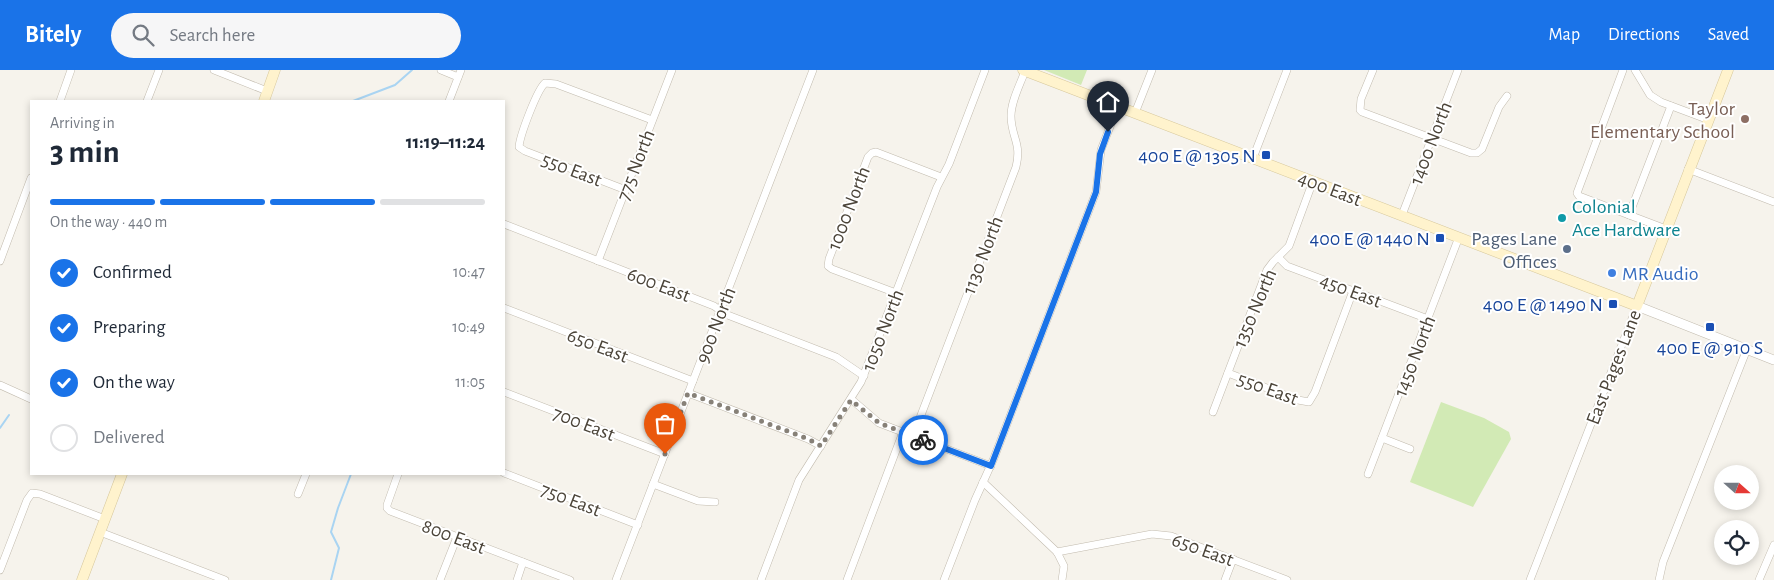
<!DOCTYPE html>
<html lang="en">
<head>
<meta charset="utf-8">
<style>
	body { margin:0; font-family:"Alegreya Sans",sans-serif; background:#f6f6f7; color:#1f2937; height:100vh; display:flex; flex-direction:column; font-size:19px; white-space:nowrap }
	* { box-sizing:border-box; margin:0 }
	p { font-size:16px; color:#747a83 }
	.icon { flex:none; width:28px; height:28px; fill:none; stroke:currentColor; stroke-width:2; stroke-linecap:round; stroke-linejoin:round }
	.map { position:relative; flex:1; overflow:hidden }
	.drawer { position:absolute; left:30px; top:30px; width:475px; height:375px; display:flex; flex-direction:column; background:#fff; border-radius:0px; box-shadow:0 2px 8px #0003 }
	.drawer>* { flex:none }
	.needle { width:32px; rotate:111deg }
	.tools { position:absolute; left:1714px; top:395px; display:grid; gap:10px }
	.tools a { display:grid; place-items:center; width:45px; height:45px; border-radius:50%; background:#fff; box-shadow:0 2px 8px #0003; font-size:25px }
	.pin { position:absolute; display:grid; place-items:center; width:42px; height:42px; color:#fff; margin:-51px -21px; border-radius:50% 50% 50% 0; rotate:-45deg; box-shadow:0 0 5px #0007 }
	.pin .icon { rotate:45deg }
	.courier { position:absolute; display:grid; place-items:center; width:50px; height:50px; margin:-25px; border:4px solid #1a73e8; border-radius:50%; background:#fff; color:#222; box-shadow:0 1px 6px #0007 }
	.headline em { font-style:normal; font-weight:700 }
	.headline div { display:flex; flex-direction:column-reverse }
	.headline { display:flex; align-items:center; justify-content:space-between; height:85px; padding:0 20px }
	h1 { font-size:32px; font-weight:700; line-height:38px }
	.bar { display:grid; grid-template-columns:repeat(4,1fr); gap:8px 5px; align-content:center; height:60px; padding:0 20px }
	.bar i { height:6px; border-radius:4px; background:#e0e1e3 }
	.bar .on { background:#1a73e8 }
	.bar p { grid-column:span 4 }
	ol { padding:0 20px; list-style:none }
	li { display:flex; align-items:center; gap:15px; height:55px }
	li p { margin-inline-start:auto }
	li .icon { padding:5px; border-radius:50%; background:#1a73e8; color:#fff; stroke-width:4 }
	li:last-child { color:#747a83 }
	li i { width:28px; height:28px; border:2px solid #e0e1e3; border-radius:50% }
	header { display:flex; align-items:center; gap:30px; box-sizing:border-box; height:70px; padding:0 25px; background:#1a73e8; color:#fff }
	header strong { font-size:24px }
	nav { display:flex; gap:28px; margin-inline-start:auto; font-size:18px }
	.search { width:350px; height:45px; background:#f6f6f7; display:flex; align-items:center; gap:12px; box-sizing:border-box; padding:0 18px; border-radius:28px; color:#747a83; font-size:19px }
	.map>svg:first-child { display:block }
	.green { fill:#d2eab5 }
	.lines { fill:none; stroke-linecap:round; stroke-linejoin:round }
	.stream { stroke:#a9d4f2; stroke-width:2 }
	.minor-casing { stroke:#c2bbae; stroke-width:8 }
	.tertiary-casing { stroke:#c2bbae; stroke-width:10 }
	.secondary-casing { stroke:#d6c79b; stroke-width:11 }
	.minor { stroke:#fff; stroke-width:7 }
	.tertiary { stroke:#fff; stroke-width:9 }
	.secondary { stroke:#fff3cd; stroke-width:10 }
	.done { stroke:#878178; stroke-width:5; stroke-dasharray:0 9 }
	.route { stroke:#1a73e8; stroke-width:6 }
	.education-dot { fill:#8d6e63; stroke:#fff; stroke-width:2 }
	.transit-dot { fill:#1a4fb4; stroke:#fff; stroke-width:2 }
	.culture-dot { fill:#0f9aa8; stroke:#fff; stroke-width:2 }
	.service-dot { fill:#5c6f8a; stroke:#fff; stroke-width:2 }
	.shop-dot { fill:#3f7fe0; stroke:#fff; stroke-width:2 }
	.labels { text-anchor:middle; stroke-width:4; stroke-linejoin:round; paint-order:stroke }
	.education-label { font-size:20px; fill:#785e54; stroke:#fff; text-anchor:end }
	.street-label { font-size:20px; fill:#4b4439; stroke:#fff }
	.transit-label { font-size:20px; fill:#164399; stroke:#fff; text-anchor:end }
	.culture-label { font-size:20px; fill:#0d838f; stroke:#fff; text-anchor:start }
	.service-label { font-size:20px; fill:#4e5e75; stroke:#fff; text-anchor:end }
	.shop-label { font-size:20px; fill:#366cbe; stroke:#fff; text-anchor:start }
</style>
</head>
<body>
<header>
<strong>Bitely</strong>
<div class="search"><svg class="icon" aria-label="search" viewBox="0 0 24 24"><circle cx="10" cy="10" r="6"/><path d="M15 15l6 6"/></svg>Search here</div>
<nav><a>Map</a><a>Directions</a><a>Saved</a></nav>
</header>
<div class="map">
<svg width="1774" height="510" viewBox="0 0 1774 510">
	<rect width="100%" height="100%" fill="#f6f3ec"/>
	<g class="green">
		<polygon points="1044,0 1087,0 1081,15"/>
		<polygon points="1441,332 1484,348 1509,362 1511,369 1473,437 1410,412"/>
	</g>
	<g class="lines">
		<g class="stream">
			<polyline points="353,31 395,15 412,0"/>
			<polyline points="0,358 9,345"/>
			<polyline points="331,510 339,478 331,462 338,438 351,404"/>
		</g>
		<g class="minor-casing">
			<g id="minor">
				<polyline points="214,0 267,21"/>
				<polyline points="441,0 458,7"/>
				<polyline points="1373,0 1361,29 1360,40 1362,42 1471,83 1477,83 1482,79 1499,37 1507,26"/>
				<polyline points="1623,0 1577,123 1579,126 1666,159"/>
				<polyline points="1635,0 1650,25 1661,32 1709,50"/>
				<polyline points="60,31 71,0"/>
				<polyline points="147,31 159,0"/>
				<polyline points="449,31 461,0"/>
				<polyline points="1135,43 1152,0"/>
				<polyline points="1253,88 1287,0"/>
				<polyline points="1688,99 1774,132"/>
				<path d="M626,120L525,81L519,77C520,65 537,20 545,13L556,14L652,50"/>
				<polyline points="1402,145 1458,0"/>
				<polyline points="1629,145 1671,36"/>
				<polyline points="504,154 714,236 725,244 836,287 864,306"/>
				<polyline points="1278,187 1287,196 1428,249"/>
				<polyline points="0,191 31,108"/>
				<polyline points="598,191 672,0"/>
				<polyline points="896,223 832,199 828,196 829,189 868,87 872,83 876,82 941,107"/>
				<polyline points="504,238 693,311"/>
				<polyline points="1228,303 1298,330 1309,332 1315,322 1353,221"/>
				<polyline points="0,315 31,329"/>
				<polyline points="504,322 665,384"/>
				<polyline points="688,323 808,369 821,376"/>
				<polyline points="851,329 879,353 991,396"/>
				<polyline points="1213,342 1267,200 1273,192 1289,176 1313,111"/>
				<path d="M913,366L1016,97C1022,73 1011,67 1011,46C1011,31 1020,15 1025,1"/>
				<polyline points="1382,368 1410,379"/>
				<polyline points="504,403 638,455"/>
				<polyline points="398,404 387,435 387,438 390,441 570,510"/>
				<polyline points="1368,404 1459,167"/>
				<polyline points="983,412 1057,482 1064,496 1062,510"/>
				<polyline points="653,414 698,431 715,432"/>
				<polyline points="298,424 306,404"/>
				<polyline points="100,462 225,510"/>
				<polyline points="1057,482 1152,464 1171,466 1287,510"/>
				<polyline points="0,500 27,430 32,423 40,424 105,449"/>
				<polyline points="440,510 457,467"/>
				<polyline points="517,510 523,492"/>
				<polyline points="616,510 813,0"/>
				<polyline points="761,510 799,410 861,312 937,117 949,94 985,0"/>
				<polyline points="847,510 903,362"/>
				<polyline points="944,510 975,430 994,388 1096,122 1101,80 1118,36"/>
				<polyline points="1225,510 1233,489"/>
				<polyline points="1530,510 1637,236"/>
				<polyline points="1659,510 1663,492 1747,279"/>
				<polyline points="1759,510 1774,475"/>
			</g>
		</g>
		<g class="tertiary-casing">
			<polyline id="tertiary" points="1637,236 1774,290"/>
		</g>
		<g class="secondary-casing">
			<g id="secondary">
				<polyline points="1023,0 1637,236 1728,0"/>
				<polyline points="264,31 275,0"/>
				<polyline points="82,510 122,404"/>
			</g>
		</g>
		<use href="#minor" class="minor"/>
		<use href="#tertiary" class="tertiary"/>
		<use href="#secondary" class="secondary"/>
	</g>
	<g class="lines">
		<polyline class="done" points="665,384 688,323 808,369 821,376 851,330 879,353 923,370"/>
		<polyline class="route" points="923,370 991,396 1096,122 1100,84 1108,62"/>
	</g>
	<circle class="education-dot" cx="1745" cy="49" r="5"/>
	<g class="transit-dot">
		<rect x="1261" y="80" width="10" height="10" rx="2.5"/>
		<rect x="1435" y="163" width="10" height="10" rx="2.5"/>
		<rect x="1608" y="229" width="10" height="10" rx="2.5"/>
		<rect x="1705" y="252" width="10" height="10" rx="2.5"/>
	</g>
	<circle class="culture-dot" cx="1562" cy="148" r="5"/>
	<circle class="service-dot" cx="1567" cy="179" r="5"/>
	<circle class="shop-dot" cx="1612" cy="203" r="5"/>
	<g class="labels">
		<g class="education-label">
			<text x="1735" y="45">Taylor<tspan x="1735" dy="23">Elementary School</tspan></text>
		</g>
		<g class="street-label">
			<text transform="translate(1430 73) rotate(-69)" y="7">1400 North</text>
			<text transform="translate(635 95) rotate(-69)" y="7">775 North</text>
			<text transform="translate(572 99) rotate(21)" y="7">550 East</text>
			<text transform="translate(1330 118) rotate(21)" y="7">400 East</text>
			<text transform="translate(848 138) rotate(-69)" y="7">1000 North</text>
			<text transform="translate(982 185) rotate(-69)" y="7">1130 North</text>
			<text transform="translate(659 214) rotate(21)" y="7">600 East</text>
			<text transform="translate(1351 220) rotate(21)" y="7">450 East</text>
			<text transform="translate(1254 238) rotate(-67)" y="7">1350 North</text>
			<text transform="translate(715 255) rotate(-69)" y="7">900 North</text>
			<text transform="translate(882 260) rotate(-69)" y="7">1050 North</text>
			<text transform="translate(598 275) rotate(21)" y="7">650 East</text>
			<text transform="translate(1414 286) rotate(-69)" y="7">1450 North</text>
			<text transform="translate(1613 297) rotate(-69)" y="7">East Pages Lane</text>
			<text transform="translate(1268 318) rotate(20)" y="7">550 East</text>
			<text transform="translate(584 353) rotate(21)" y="7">700 East</text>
			<text transform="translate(571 429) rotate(21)" y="7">750 East</text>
			<text transform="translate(454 466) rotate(21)" y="7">800 East</text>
			<text transform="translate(1203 479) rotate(20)" y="7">650 East</text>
		</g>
		<g class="transit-label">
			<text x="1256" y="92">400 E @ 1305 N</text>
			<text x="1430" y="175">400 E @ 1440 N</text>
			<text x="1603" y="241">400 E @ 1490 N</text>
			<text x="1710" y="284" text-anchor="middle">400 E @ 910 S</text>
		</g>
		<g class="culture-label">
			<text x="1572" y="143">Colonial<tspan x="1572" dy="23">Ace Hardware</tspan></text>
		</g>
		<g class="service-label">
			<text x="1557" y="175">Pages Lane<tspan x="1557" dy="23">Offices</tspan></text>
		</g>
		<g class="shop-label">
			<text x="1622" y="210">MR Audio</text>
		</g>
	</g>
</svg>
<div class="tools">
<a><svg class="needle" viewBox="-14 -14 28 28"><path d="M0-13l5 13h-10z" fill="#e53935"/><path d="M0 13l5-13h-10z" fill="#747a83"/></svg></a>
<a><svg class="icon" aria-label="locate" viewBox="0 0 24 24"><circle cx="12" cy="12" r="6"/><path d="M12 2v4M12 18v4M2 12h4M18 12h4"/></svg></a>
</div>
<div class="pin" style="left:665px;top:384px;background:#ea580c"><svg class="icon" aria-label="bag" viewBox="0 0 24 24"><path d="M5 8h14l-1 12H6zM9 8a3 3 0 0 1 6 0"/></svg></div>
<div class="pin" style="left:1108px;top:62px;background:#1f2937"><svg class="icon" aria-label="home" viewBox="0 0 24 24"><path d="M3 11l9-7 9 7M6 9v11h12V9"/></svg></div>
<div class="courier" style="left:923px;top:370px"><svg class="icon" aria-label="bike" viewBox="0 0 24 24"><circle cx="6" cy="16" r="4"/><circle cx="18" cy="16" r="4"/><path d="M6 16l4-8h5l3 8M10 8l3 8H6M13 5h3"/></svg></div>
<section class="drawer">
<div class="headline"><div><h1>3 min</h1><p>Arriving in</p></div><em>11:19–11:24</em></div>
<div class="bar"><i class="on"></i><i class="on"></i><i class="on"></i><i></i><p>On the way · 440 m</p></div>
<ol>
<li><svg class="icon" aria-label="check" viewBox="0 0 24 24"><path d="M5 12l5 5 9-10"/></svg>Confirmed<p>10:47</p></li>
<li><svg class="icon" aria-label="check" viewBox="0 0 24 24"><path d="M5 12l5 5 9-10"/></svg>Preparing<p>10:49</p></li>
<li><svg class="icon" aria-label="check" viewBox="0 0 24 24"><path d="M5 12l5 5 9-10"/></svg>On the way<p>11:05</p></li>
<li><i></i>Delivered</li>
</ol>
</section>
</div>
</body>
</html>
